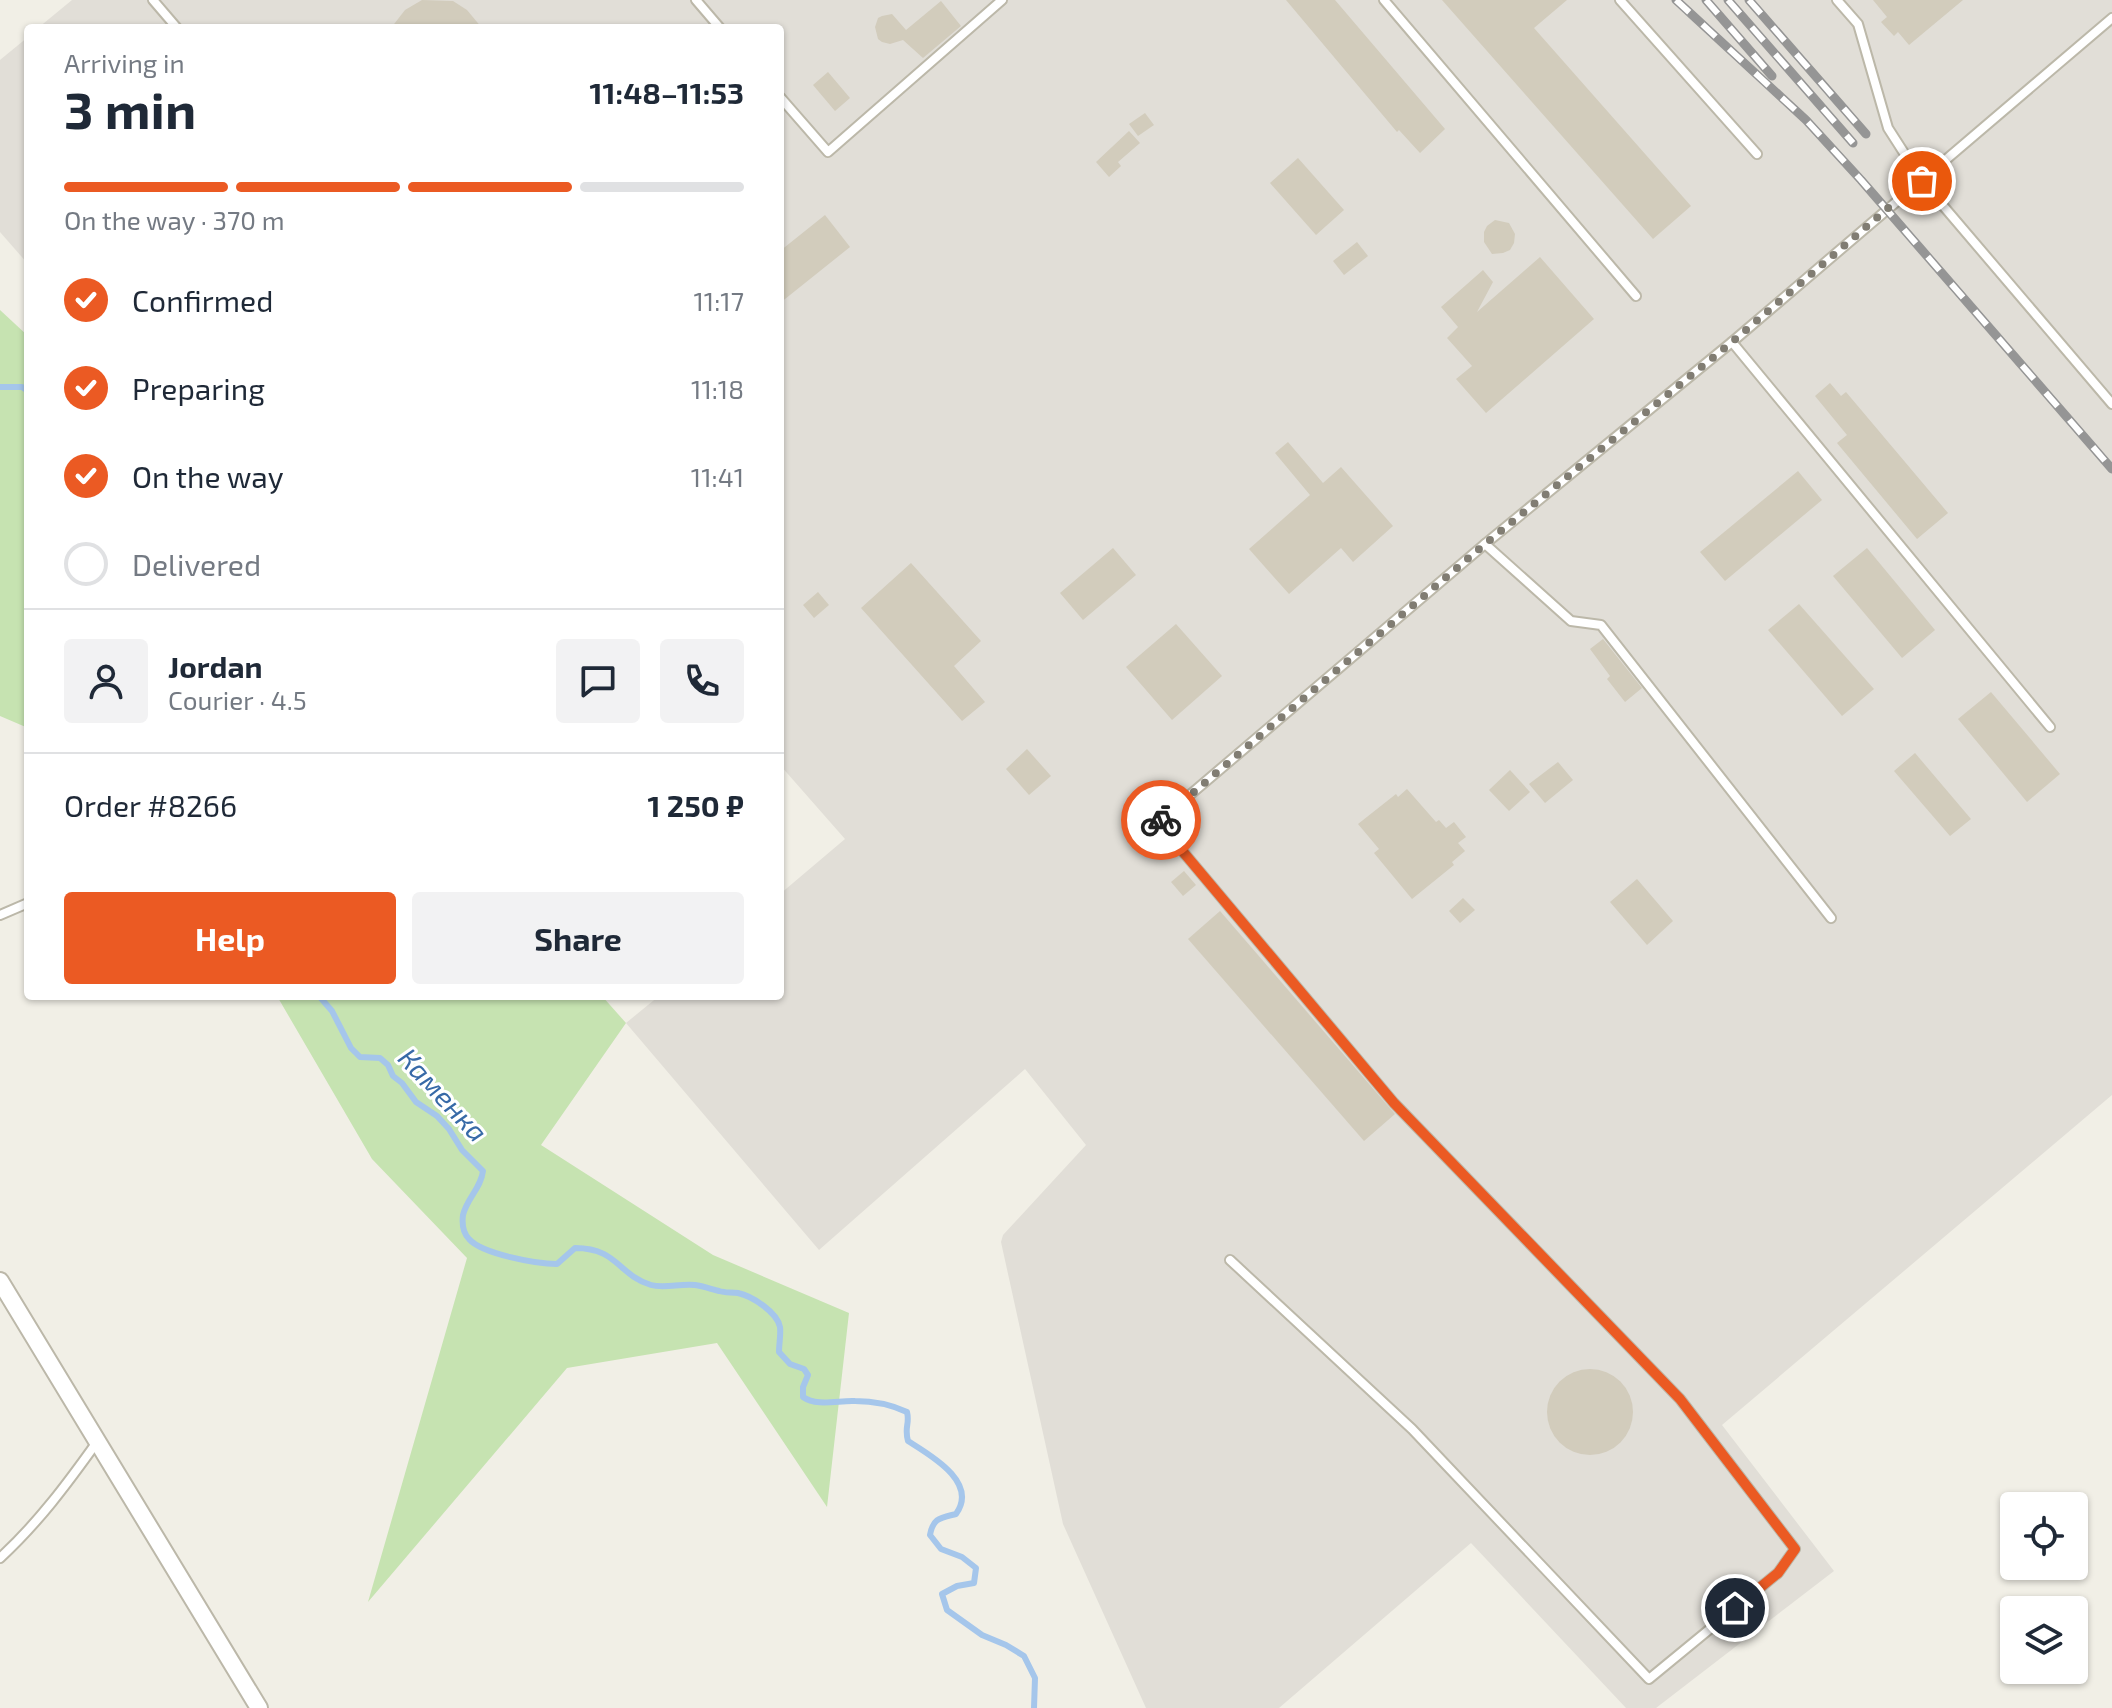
<!DOCTYPE html>
<html lang="en">
<head>
<meta charset="utf-8">
<style>
	body { margin:0; font-family:"Exo 2",sans-serif; background:#f2f2f3; color:#1f2937; height:100vh; display:flex; flex-direction:column; font-size:30px; white-space:nowrap }
	* { box-sizing:border-box; margin:0 }
	p { font-size:26px; color:#747a83 }
	.icon { flex:none; width:44px; height:44px; fill:none; stroke:currentColor; stroke-width:2; stroke-linecap:round; stroke-linejoin:round }
	.map { position:relative; flex:1; overflow:hidden }
	.side { position:absolute; left:24px; top:24px; width:760px; height:976px; display:flex; flex-direction:column; background:#fff; border-radius:8px; box-shadow:0 2px 6px #0004 }
	.side>* { flex:none }
	.tools { position:absolute; left:2000px; top:1492px; display:grid; gap:16px }
	.tools a { display:grid; place-items:center; width:88px; height:88px; border-radius:8px; background:#fff; box-shadow:0 2px 6px #0004; font-size:40px }
	.pin { position:absolute; display:grid; place-items:center; width:68px; height:68px; color:#fff; margin:-34px; border:4px solid #fff; border-radius:50%; box-shadow:0 2px 8px #0007 }
	.courier { position:absolute; display:grid; place-items:center; width:80px; height:80px; margin:-40px; border:6px solid #eb5a23; border-radius:50%; background:#fff; color:#222; box-shadow:0 2px 10px #0007 }
	.summary em { font-style:normal; font-weight:700 }
	.summary div { display:flex; flex-direction:column-reverse }
	.summary { display:flex; align-items:center; justify-content:space-between; height:136px; padding:0 40px }
	h1 { font-size:52px; font-weight:700; line-height:60px }
	.bar { display:grid; grid-template-columns:repeat(4,1fr); gap:12px 8px; align-content:center; height:96px; padding:0 40px }
	.bar i { height:10px; border-radius:6px; background:#e0e1e3 }
	.bar .selected { background:#eb5a23 }
	.bar p { grid-column:span 4 }
	.line { display:flex; align-items:center; gap:20px; padding:0 40px; border-top:2px solid #e0e1e3 }
	.line div { flex:1 }
	.round { display:grid; place-items:center; flex:none; width:84px; height:84px; border-radius:8px; background:#f2f2f3 }
	ol { padding:0 40px; list-style:none }
	li { display:flex; align-items:center; gap:24px; height:88px }
	li p { margin-inline-start:auto }
	li .icon { padding:8px; border-radius:50%; background:#eb5a23; color:#fff; stroke-width:4 }
	li:last-child { color:#747a83 }
	li i { width:44px; height:44px; border:4px solid #e0e1e3; border-radius:50% }
	.primary-button { display:flex; gap:16px; margin-top:auto; padding:16px 40px }
	.primary-button a { flex:1; height:92px; border-radius:8px; background:#eb5a23; color:#fff; font-size:32px; font-weight:700; line-height:92px; text-align:center }
	.primary-button a+a { background:#f2f2f3; color:#1f2937 }
	.map>svg:first-child { display:block }
	.industrial { fill:#e1ded7 }
	.green { fill:#c6e3b1 }
	.lines { fill:none; stroke-linecap:round; stroke-linejoin:round }
	.stream { stroke:#a5c6eb; stroke-width:6 }
	.building { fill:#d2ccbc }
	.service-casing { stroke:#bcb8a9; stroke-width:12 }
	.minor-casing { stroke:#bcb8a9; stroke-width:20 }
	.service { stroke:#fff; stroke-width:8 }
	.minor { stroke:#fff; stroke-width:16 }
	.rail-casing { stroke:#959595; stroke-width:9 }
	.rail { stroke:#fff; stroke-width:6; stroke-dasharray:18; stroke-linecap:butt }
	.done { stroke:#817d73; stroke-width:8; stroke-dasharray:0 14.4 }
	.route { stroke:#eb5a23; stroke-width:10 }
	.labels { text-anchor:middle; stroke-width:6; stroke-linejoin:round; paint-order:stroke }
	.water-label { font-size:28px; font-style:italic; fill:#376aa7; stroke:#fff }
</style>
</head>
<body>
<div class="map">
<svg width="2112" height="1708" viewBox="0 0 2112 1708">
	<rect width="100%" height="100%" fill="#f1efe6"/>
	<g class="industrial">
		<polygon points="72,0 2112,0 2112,1095 1722,1425 1834,1571 1656,1708 1626,1708 1471,1543 1279,1708 1146,1708 1063,1524 1001,1242 1003,1235 1086,1145 1025,1069 819,1250 626,1023 659,996 780,996 780,894 845,839 780,765 780,28 38,28"/>
		<polygon points="28,37 28,264 0,232 0,60"/>
	</g>
	<g class="green">
		<polygon points="0,310 28,336 28,728 0,716"/>
		<polygon points="277,996 602,996 626,1023 541,1145 713,1255 849,1313 827,1507 717,1343 567,1368 368,1602 467,1258 372,1159"/>
	</g>
	<g class="lines">
		<g class="stream">
			<polyline points="0,387 22,387 28,391"/>
			<path d="M319,996L332,1011L351,1048L360,1057L380,1058L388,1065L393,1076L402,1083L416,1102L437,1116L449,1129L462,1150L483,1171C481,1188 467,1198 463,1215C462,1223 463,1233 469,1239C482,1254 537,1264 557,1264L575,1248C618,1248 618,1275 651,1285C665,1289 681,1283 695,1285C703,1286 711,1289 719,1291C725,1293 731,1292 738,1293C752,1296 777,1312 780,1327C781,1334 779,1344 779,1352L790,1364L804,1369L808,1375L803,1387V1397C817,1407 839,1400 855,1401C874,1401 890,1404 907,1412C910,1424 904,1427 908,1441C930,1455 979,1482 956,1514C940,1518 933,1518 930,1535L941,1549L962,1557L976,1568L974,1583L957,1586L942,1594L947,1610L982,1635L1006,1645L1024,1656L1035,1678L1034,1708"/>
		</g>
	</g>
	<g class="building">
		<polygon points="422,0 453,1 467,10 482,28 391,28 405,10"/>
		<polygon points="1286,0 1335,0 1445,129 1420,153 1399,130 1397,132"/>
		<polygon points="1442,0 1567,0 1534,28 1691,206 1653,239"/>
		<polygon points="1873,0 1963,0 1909,45 1898,32 1894,36 1881,22 1887,17"/>
		<polygon points="941,1 961,26 923,58 903,40 890,44 882,42 878,39 875,27 878,18 882,16 892,14 906,30"/>
		<polygon points="828,72 850,98 835,111 813,85"/>
		<polygon points="1145,113 1154,125 1138,136 1129,124"/>
		<polygon points="1129,131 1140,143 1118,162 1121,166 1109,177 1096,162"/>
		<polygon points="1298,158 1344,210 1316,235 1270,183"/>
		<polygon points="825,215 850,247 780,303 780,251"/>
		<polygon points="1495,220 1509,223 1515,234 1514,243 1510,250 1503,253 1492,254 1484,242 1484,232 1487,226"/>
		<polygon points="1357,242 1368,256 1344,275 1333,261"/>
		<polygon points="1540,257 1594,319 1486,413 1456,379 1472,366 1447,338 1458,327 1441,307 1483,270 1493,282 1477,312"/>
		<polygon points="1830,383 1841,396 1846,392 1948,513 1917,539 1837,443 1847,435 1815,396"/>
		<polygon points="1288,442 1323,483 1341,467 1393,526 1353,562 1341,548 1289,594 1249,549 1310,495 1275,453"/>
		<polygon points="1798,471 1822,500 1725,581 1700,552"/>
		<polygon points="1113,548 1136,575 1083,620 1060,593"/>
		<polygon points="1867,548 1935,630 1902,658 1833,576"/>
		<polygon points="911,563 981,641 954,666 985,702 962,721 861,608"/>
		<polygon points="818,592 829,605 814,618 803,605"/>
		<polygon points="1799,604 1874,689 1842,716 1768,630"/>
		<polygon points="1176,624 1222,676 1172,720 1126,667"/>
		<polygon points="1603,639 1642,688 1625,702 1607,679 1610,676 1590,649"/>
		<polygon points="1991,692 2060,774 2027,802 1958,719"/>
		<polygon points="1027,749 1051,776 1029,795 1006,769"/>
		<polygon points="1915,753 1971,819 1950,836 1894,771"/>
		<polygon points="1558,762 1573,780 1545,803 1529,784"/>
		<polygon points="1510,770 1530,792 1509,811 1489,790"/>
		<polygon points="1407,789 1436,822 1439,820 1446,828 1454,822 1466,837 1458,843 1465,851 1452,862 1454,865 1412,899 1374,853 1379,849 1358,824 1396,794 1398,797"/>
		<polygon points="1184,871 1196,885 1183,896 1171,882"/>
		<polygon points="1637,879 1673,921 1647,945 1610,902"/>
		<polygon points="1463,898 1475,910 1460,923 1449,911"/>
		<polygon points="1220,911 1395,1114 1364,1141 1188,939"/>
		<circle cx="1590" cy="1412" r="43"/>
	</g>
	<g class="lines">
		<g class="service-casing">
			<g id="service">
				<polyline points="153,0 177,28"/>
				<polyline points="696,0 720,28"/>
				<polyline points="1384,0 1636,296"/>
				<polyline points="1620,0 1757,154"/>
				<polyline points="1837,0 1858,24 1888,128 1922,181 2112,404"/>
				<polyline points="780,97 828,152 1002,0"/>
				<polyline points="1732,342 2050,727"/>
				<polyline points="1485,544 1571,621 1601,625 1831,918"/>
				<polyline points="0,915 28,903"/>
				<polyline points="1230,1260 1412,1429 1649,1679 1778,1573 1795,1549 1680,1399 1394,1103 1158,822 1485,544 1732,342 2112,18"/>
				<path d="M0,1558C38,1523 67,1484 97,1442"/>
			</g>
		</g>
		<g class="minor-casing">
			<polyline id="minor" points="0,1281 259,1708"/>
		</g>
		<use href="#service" class="service"/>
		<use href="#minor" class="minor"/>
		<g class="rail-casing">
			<g id="rail">
				<polyline points="1676,0 1806,120 1861,180 2112,469"/>
				<polyline points="1706,0 1772,76"/>
				<polyline points="1728,0 1853,143"/>
				<polyline points="1749,0 1866,134"/>
			</g>
		</g>
		<use href="#rail" class="rail"/>
	</g>
	<g class="lines">
		<polyline class="done" points="1161,820 1485,544 1732,342 1887,209 1922,181"/>
		<polyline class="route" points="1161,820 1158,822 1394,1103 1680,1399 1795,1549 1778,1573 1735,1608"/>
	</g>
	<g class="labels">
		<g class="water-label">
			<text transform="translate(443 1095) rotate(47)" y="10">Каменка</text>
		</g>
	</g>
</svg>
<div class="tools">
<a><svg class="icon" aria-label="locate" viewBox="0 0 24 24"><circle cx="12" cy="12" r="6"/><path d="M12 2v4M12 18v4M2 12h4M18 12h4"/></svg></a>
<a><svg class="icon" aria-label="layers" viewBox="0 0 24 24"><path d="M12 4l9 5-9 5-9-5zM3 14l9 5 9-5"/></svg></a>
</div>
<div class="pin" style="left:1922px;top:181px;background:#ea580c"><svg class="icon" aria-label="bag" viewBox="0 0 24 24"><path d="M5 8h14l-1 12H6zM9 8a3 3 0 0 1 6 0"/></svg></div>
<div class="pin" style="left:1735px;top:1608px;background:#1f2937"><svg class="icon" aria-label="home" viewBox="0 0 24 24"><path d="M3 11l9-7 9 7M6 9v11h12V9"/></svg></div>
<div class="courier" style="left:1161px;top:820px"><svg class="icon" aria-label="bike" viewBox="0 0 24 24"><circle cx="6" cy="16" r="4"/><circle cx="18" cy="16" r="4"/><path d="M6 16l4-8h5l3 8M10 8l3 8H6M13 5h3"/></svg></div>
<section class="side">
<div class="summary"><div><h1>3 min</h1><p>Arriving in</p></div><em>11:48–11:53</em></div>
<div class="bar"><i class="selected"></i><i class="selected"></i><i class="selected"></i><i></i><p>On the way · 370 m</p></div>
<ol>
<li><svg class="icon" aria-label="check" viewBox="0 0 24 24"><path d="M5 12l5 5 9-10"/></svg>Confirmed<p>11:17</p></li>
<li><svg class="icon" aria-label="check" viewBox="0 0 24 24"><path d="M5 12l5 5 9-10"/></svg>Preparing<p>11:18</p></li>
<li><svg class="icon" aria-label="check" viewBox="0 0 24 24"><path d="M5 12l5 5 9-10"/></svg>On the way<p>11:41</p></li>
<li><i></i>Delivered</li>
</ol>
<div class="line" style="height:144px"><a class="round"><svg class="icon" aria-label="person" viewBox="0 0 24 24"><circle cx="12" cy="8" r="4"/><path d="M4 21q1-7 8-7t8 7"/></svg></a><div><b>Jordan</b><p>Courier · 4.5</p></div><a class="round"><svg class="icon" aria-label="chat" viewBox="0 0 24 24"><path d="M4 5h16v11H9l-5 4z"/></svg></a><a class="round"><svg class="icon" aria-label="phone" viewBox="0 0 24 24"><path d="M5 4h4l2 5-3 2q2 4 5 5l2-3 5 2v4C11 20 4 13 5 4z"/></svg></a></div>
<div class="line" style="height:104px"><div>Order #8266</div><b>1 250 ₽</b></div>
<div class="primary-button"><a>Help</a><a>Share</a></div>
</section>
</div>
</body>
</html>
